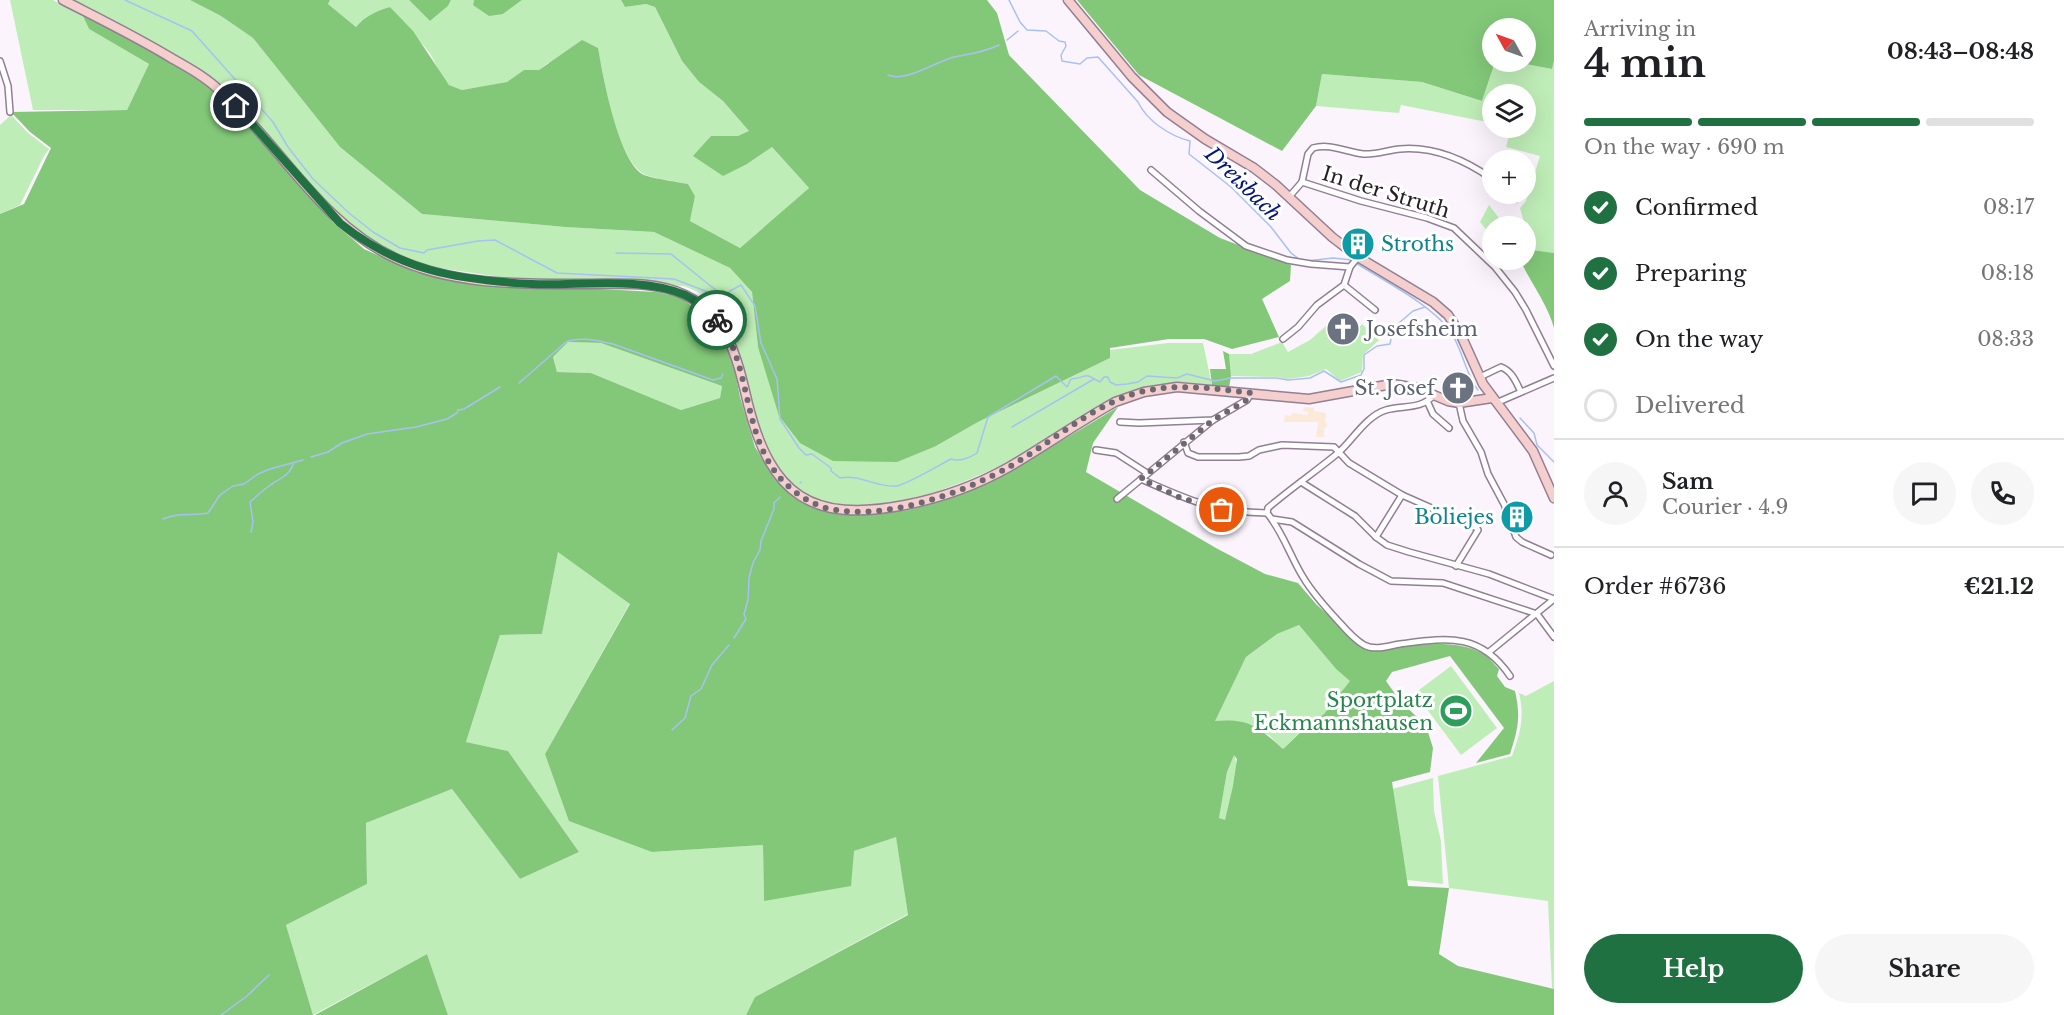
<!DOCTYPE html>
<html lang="en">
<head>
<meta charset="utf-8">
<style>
	body { margin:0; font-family:"Libre Baskerville",serif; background:#f6f6f6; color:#202124; height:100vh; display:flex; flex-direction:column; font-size:22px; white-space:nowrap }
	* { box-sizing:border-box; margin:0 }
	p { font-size:20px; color:#757577 }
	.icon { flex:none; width:33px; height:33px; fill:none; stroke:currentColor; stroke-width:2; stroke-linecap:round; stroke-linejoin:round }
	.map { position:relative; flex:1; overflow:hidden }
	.side { display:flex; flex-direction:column; background:#fff; width:510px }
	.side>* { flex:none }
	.needle { width:39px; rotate:310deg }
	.buttons { position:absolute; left:1482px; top:18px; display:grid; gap:12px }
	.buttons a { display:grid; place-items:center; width:54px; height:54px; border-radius:50%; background:#fff; box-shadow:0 6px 24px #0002; font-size:30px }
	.pin { position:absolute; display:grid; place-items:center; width:51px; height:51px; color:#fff; margin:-26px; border:3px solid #fff; border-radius:50%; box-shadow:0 2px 6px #0007 }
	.courier { position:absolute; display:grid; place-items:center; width:60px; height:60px; margin:-30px; border:4px solid #207142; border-radius:50%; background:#fff; color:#222; box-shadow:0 2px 8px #0007 }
	.headline em { font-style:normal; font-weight:800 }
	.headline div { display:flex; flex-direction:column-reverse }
	.headline { display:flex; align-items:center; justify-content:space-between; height:102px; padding:0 30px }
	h1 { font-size:39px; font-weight:800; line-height:45px }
	.bar { display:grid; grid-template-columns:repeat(4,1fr); gap:9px 6px; align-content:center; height:72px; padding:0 30px }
	.bar i { height:8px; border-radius:4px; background:#e0e0e0 }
	.bar .current { background:#207142 }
	.bar p { grid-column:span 4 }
	.line { display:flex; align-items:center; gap:15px; padding:0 30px; border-top:2px solid #e0e0e0 }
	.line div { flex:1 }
	.round { display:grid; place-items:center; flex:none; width:63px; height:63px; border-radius:32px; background:#f6f6f6 }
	ol { padding:0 30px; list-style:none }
	li { display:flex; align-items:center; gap:18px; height:66px }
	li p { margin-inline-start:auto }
	li .icon { padding:6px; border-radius:50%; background:#207142; color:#fff; stroke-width:4 }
	li:last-child { color:#757577 }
	li i { width:33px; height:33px; border:3px solid #e0e0e0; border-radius:50% }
	.cta { display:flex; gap:12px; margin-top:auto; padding:12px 30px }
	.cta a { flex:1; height:69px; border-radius:36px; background:#207142; color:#fff; font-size:24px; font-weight:800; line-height:69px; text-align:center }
	.cta a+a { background:#f6f6f6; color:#202124 }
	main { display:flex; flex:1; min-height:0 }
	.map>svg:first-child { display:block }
	.education { fill:#fbead8 }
	.green { fill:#bfedb7 }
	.forest { fill:#83c879; fill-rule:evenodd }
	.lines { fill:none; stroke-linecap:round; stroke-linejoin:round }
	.stream { stroke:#a8c1f4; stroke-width:1.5 }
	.street-casing { stroke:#917f93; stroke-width:8 }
	.secondary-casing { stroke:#917f93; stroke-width:11 }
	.street { stroke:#fff; stroke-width:5 }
	.secondary { stroke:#f5cece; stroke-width:8 }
	.done { stroke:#6f6871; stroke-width:6; stroke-dasharray:0 10.8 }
	.route { stroke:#207142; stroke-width:8 }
	.labels { text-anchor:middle; stroke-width:6; stroke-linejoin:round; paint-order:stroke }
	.street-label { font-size:20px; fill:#241d25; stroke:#fff }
	.culture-label { font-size:20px; fill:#0d838f; stroke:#fff; text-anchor:start }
	.worship-label { font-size:20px; fill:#5b616d; stroke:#fff; text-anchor:start }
	.leisure-label { font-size:20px; fill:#27864d; stroke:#fff; text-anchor:end }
	.water-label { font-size:21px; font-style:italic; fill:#031877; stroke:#fff }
</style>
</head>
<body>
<main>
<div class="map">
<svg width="1554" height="1015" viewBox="0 0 1554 1015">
	<rect width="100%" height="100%" fill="#fbf4fd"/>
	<polygon class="education" points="1304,407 1314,408 1314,411 1326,413 1325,423 1327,423 1327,427 1324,428 1324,437 1316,437 1318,422 1284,422 1285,415 1290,416 1293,413 1308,415 1308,412 1303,411"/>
	<g class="green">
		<polygon points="10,0 53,0 83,16 89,29 149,64 127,110 33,110"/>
		<polygon points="70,0 190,0 221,16 253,38 340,147 422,214 565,227 654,232 730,268 752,292 758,347 936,446 978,422 1110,358 1110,350 1168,343 1203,343 1212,385 1184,382 1145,387 1118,396 1008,463 963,482 922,497 876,507 838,506 808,496 793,485 782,475 761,439 739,354 725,325 725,309 717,300 684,286 521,280 426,266 389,251 353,228 315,192 238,102 211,79 180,58"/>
		<path d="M330,0H409L430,21L448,6L451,0H474L473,5L503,14L522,0H621L625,7L646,4L655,7L682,61L699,82L723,101L750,132L738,136H711L694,157L747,164L772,147L809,188L740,248L690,221L695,196L688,184C679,182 649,178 642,173C619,158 606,91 601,65L548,63L539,70H524L507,82L482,87L462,90L449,85L440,73L430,53L390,7C376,11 365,16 356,27L328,4Z"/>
		<polygon points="1554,61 1554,253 1532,250 1520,208 1526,201 1540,156 1506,147 1511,128 1526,128 1526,94 1492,94 1492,123 1401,105 1399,113 1316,106 1322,74 1422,82 1482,101 1495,62 1515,62 1552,69"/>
		<polygon points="11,115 28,133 49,149 44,156 20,205 0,214 0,125"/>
		<polygon points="1489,205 1505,226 1492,226 1492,237 1480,222"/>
		<polygon points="1362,324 1379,340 1363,355 1362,372 1340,381 1326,369 1309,376 1287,379 1277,377 1231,376 1229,354 1251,354 1282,342 1288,352 1310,340 1326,326 1344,343"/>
		<polygon points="568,342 601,343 722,386 720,398 681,410 591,373 557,372 553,357"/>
		<polygon points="558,551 630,603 545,754 652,852 763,845 764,901 854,851 896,836 908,914 755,997 746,1015 448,1015 427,954 313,1015 286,925 367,884 366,823 452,789 520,879 579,852 508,751 466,742 500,635 542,634"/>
		<polygon points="1299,625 1336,669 1351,681 1324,714 1306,726 1283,749 1269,735 1214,721 1246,657 1277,634"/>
		<polygon points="1451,666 1497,728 1461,755 1415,693"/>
		<path d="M1554,681V989L1552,988L1548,901L1449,888L1438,776L1512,756C1520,733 1525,718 1519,693L1526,696Z"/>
		<path d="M1234,754C1241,768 1229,805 1225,821L1219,818L1227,772Z"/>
		<polygon points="1433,778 1434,811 1441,841 1443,884 1407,880 1392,789"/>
	</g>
	<g class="forest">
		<path d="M190,0H330L328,4L356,27C365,16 376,11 390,7L413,31L449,85L462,90L507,82L524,70H539L582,40L598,48C603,77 618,158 642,174C649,178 678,182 688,184L695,196L690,221L740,248L809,188L772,147L747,164L723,176L693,156L711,136H738L749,131L723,101L699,82L682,61L655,7L646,4L625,7L621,0H987L997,13L1009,55L1140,190L1220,238L1291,265L1290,281L1262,299L1279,337L1232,349L1204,339H1169L1110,348V358L978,422L936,446L897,462L833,461L800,443L779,416L758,347L752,292L730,268L654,232L565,227L422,214L340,147L253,38L221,16Z"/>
		<polygon points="409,0 451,0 448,6 430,21"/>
		<polygon points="474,0 522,0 503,14 489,16 473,5"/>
		<polygon points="1077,0 1554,0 1554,61 1552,69 1515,62 1526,62 1526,28 1492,28 1492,62 1495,62 1482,101 1422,82 1322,74 1316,106 1282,151 1139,75"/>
		<path d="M83,16L119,33L186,71L217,93L254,132L333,222L364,249L415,272L455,281L656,292L680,297L711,321L733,360L740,397L755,447L774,478L798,497L827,512L864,515L909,510L951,498L1011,471L1118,407L1093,443L1086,472L1216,548L1265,574L1298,583L1316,604L1366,650C1399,648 1452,636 1482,653C1488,656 1493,663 1499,669L1497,676L1505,687L1515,691C1521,717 1518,729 1510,754L1476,763L1504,728L1450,656L1392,672L1386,681L1401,702L1417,717L1428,732L1433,748L1430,772L1392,782L1408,886L1449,888L1439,954L1458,966L1554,989V1015H746L755,997L908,915L896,837L854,851L851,886L764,901L763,845L652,852L569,821L545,754L630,604L558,552L542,634L500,635L466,742L508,751L579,852L520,879L452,789L366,823L367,884L286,925L313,1015H0V214L24,204L51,148L30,132L11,112L127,110L149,64L89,29ZM568,342L601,343L722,386L720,398L681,410L591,373L557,372L553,357ZM1299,625L1336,669L1350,681L1324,714L1307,726L1283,749C1258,727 1250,718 1215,721L1246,657L1277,634ZM1234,755L1237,759L1233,786L1225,820L1219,818L1227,772Z"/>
		<path d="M1526,227L1532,250L1554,253V328C1548,305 1531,283 1520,260H1526Z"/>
		<polygon points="1223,351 1229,354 1231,376 1229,388 1212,385 1210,369 1226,369"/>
		<polygon points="427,954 448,1015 315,1015"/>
	</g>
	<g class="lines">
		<g class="stream">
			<path d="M125,0L192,31L273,122L288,147L313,179L349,213L373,232L400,248L424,253L427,250L478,241L495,240L557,273L674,279L721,297L726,296L730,291L741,285L755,306L761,343L777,379L780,419L799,448L806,455L812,454L831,468V471L840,478C860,474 878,488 896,486C904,486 941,464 951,459C959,462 970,458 977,453L988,417L1056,376L1067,387L1071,379C1091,377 1081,371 1100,382L1104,377H1108L1110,382L1116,385L1127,384L1138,382L1147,376L1177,378L1187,374L1215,381L1231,378H1276L1288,380L1310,378L1324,371L1341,382L1361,375L1364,369V355L1377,346L1390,344L1393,328L1413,311L1425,307"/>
			<path d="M1009,0L1020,22L1027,30L1046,31L1059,41L1065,42L1066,46L1061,55L1062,61L1080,64L1087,58L1098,57L1138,102C1147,121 1170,136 1190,141L1189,154L1231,187L1271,227L1291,253L1299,259"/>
			<polyline points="1007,40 1018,31"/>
			<path d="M888,75C905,83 937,61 954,57C970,54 985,52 999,45"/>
			<polyline points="616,253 671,254 723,296"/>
			<polyline points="1306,261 1333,258 1352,260"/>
			<path d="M1356,263C1384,281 1432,305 1450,331C1463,349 1465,374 1478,390"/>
			<path d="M519,383L566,342C581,336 598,341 613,344L713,380L721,378L723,374"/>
			<polyline points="1520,418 1534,433 1537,445 1554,462"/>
			<polyline points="1012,427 1094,379"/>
			<polyline points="311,457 328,452 342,443 367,434 416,427 447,419 457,413 458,410 464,409 500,387"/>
			<polyline points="800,483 801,482"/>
			<path d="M163,519C178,512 191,516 208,513L220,495L233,486L244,484L258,474L270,469L303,460"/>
			<path d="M251,532L253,522L250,502C256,497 262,491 269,486C278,479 290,476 293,464"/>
			<polyline points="734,638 746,619 744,614 748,600 749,578 753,563 760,550 761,541 774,509 774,503 780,497"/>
			<polyline points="672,730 685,718 691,696 701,689 712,665 729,645"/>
			<polyline points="221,1015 247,996 269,975"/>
		</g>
		<g class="street-casing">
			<g id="street">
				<polyline points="0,61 8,86 10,112"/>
				<polyline points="1151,170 1199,211 1246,246 1287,260 1311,264 1350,267"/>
				<path d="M1302,182L1308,154L1313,148C1330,143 1346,152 1363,154C1376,155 1388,150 1400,149C1435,146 1465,160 1492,179"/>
				<polyline points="1510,194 1516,199"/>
				<polyline points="1289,197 1302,182 1361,201 1427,218 1454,228 1495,267 1515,292 1526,310 1554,366"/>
				<polyline points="1344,285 1375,310"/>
				<polyline points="1283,339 1298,327 1317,305 1344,285 1350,267 1358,257"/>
				<path d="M1480,377L1501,367C1512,371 1516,382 1521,392"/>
				<polyline points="1428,403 1433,414 1449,428"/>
				<polyline points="1459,403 1463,421 1481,452 1488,474 1504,504 1516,537 1522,542 1551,555"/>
				<polyline points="1496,403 1554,378"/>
				<polyline points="1120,422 1139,423 1213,420 1247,400 1251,393"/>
				<polyline points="1184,442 1188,453 1198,457 1239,457 1249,456 1259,450 1282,445 1334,447 1349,463 1402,495 1477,528 1478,530 1456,566"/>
				<polyline points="1096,450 1116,453 1147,473"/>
				<path d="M1141,479C1188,500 1214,512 1267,513"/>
				<polyline points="1301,482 1355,516 1376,537 1387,545 1409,552 1489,574 1554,599"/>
				<polyline points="1117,499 1213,420"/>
				<path d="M1267,513C1283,532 1290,556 1303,577C1313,594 1327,609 1340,623C1347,631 1355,640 1364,645C1375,651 1388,646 1400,644C1447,638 1480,632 1510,676"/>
				<path d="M1267,513L1268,508C1290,489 1315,472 1338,453C1353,440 1366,416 1386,410C1403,405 1421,410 1434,395"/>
				<polyline points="1272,519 1292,522 1359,564 1391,581 1443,583 1537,614 1554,637"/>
				<polyline points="1376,537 1402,495"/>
				<polyline points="1489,652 1554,599"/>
			</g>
		</g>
		<g class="secondary-casing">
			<g id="secondary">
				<path d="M63,0C100,19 137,37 173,59C189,68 207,78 221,92C281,146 320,223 395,258C454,286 524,284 588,284C621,284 655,281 685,295C729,316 738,362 748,404C771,496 812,523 905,505C941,498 977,485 1009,467C1045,446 1079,422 1115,402L1144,392L1177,387L1309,399L1392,384L1417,388L1448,401L1459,403L1492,398"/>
				<polyline points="1068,0 1132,77 1167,112 1205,139 1254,168 1276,185 1332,237 1358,257 1433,302 1448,315 1460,333 1483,384 1533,451 1554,498"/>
			</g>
		</g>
		<use href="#street" class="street"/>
		<use href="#secondary" class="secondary"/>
	</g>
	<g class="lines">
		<path class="done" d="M717,320C725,332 732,343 736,356C750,398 751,445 781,479C793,492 809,503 826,508C882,522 961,494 1009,467C1047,445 1089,409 1130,395C1170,382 1210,388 1251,393L1247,400L1213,420L1141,479L1181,498L1222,510"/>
		<path class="route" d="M236,106L340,223C400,271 457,280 532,284C579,286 642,276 685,295C698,301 707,310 717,320"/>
	</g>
	<defs>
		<g id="building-disc" transform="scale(1.725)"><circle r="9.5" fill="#0f9aa8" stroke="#fff"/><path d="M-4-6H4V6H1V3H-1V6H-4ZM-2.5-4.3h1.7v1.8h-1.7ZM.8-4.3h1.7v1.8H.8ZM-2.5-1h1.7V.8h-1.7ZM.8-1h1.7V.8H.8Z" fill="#fff"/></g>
		<g id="church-disc" transform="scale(1.725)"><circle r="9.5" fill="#6b7280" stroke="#fff"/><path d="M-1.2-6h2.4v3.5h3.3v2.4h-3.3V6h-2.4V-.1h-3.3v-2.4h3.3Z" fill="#fff"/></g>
		<g id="stadium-disc" transform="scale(1.725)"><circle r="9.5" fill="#2e9e5b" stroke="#fff"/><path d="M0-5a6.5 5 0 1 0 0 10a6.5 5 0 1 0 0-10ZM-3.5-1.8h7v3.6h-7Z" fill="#fff"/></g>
	</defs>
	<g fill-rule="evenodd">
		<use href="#building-disc" x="1358" y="244"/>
		<use href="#church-disc" x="1343" y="329"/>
		<use href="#church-disc" x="1458" y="388"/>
		<use href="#building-disc" x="1517" y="517"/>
		<use href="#stadium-disc" x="1456" y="711"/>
	</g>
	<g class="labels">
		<g class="street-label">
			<text transform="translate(1386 192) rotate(17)" y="7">In der Struth</text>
		</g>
		<g class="culture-label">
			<text x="1381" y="251">Stroths</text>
			<text x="1494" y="524" text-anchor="end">Böliejes</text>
		</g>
		<g class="worship-label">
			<text x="1366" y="336">Josefsheim</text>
			<text x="1435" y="395" text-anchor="end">St. Josef</text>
		</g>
		<g class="leisure-label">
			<text x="1433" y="707">Sportplatz<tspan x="1433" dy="23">Eckmannshausen</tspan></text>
		</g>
		<g class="water-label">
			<text transform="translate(1243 184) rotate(44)" y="7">Dreisbach</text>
		</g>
	</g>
</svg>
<div class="buttons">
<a><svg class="needle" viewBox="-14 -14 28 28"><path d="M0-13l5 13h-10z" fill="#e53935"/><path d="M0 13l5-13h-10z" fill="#757577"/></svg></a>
<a><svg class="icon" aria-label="layers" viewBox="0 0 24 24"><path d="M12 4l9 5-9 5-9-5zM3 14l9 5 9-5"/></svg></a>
<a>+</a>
<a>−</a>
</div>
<div class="pin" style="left:1222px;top:510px;background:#ea580c"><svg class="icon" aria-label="bag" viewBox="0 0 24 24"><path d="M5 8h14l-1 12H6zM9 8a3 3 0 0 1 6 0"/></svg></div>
<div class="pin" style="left:236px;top:106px;background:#1f2937"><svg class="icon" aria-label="home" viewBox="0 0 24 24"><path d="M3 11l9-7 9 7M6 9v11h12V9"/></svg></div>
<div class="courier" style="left:717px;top:320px"><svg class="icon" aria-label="bike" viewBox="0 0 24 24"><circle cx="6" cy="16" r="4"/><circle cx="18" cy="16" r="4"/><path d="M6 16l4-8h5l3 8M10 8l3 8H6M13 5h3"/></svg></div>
</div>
<section class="side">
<div class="headline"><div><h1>4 min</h1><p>Arriving in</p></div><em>08:43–08:48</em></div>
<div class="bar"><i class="current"></i><i class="current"></i><i class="current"></i><i></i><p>On the way · 690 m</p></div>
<ol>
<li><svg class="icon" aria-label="check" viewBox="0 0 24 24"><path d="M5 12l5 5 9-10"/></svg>Confirmed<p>08:17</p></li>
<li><svg class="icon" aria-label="check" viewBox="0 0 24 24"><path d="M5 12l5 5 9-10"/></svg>Preparing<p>08:18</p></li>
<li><svg class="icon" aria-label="check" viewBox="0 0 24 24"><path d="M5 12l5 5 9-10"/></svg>On the way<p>08:33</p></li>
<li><i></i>Delivered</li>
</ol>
<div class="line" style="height:108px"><a class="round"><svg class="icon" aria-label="person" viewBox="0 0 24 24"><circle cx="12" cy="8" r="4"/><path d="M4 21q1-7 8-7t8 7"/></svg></a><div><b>Sam</b><p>Courier · 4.9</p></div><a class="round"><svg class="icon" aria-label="chat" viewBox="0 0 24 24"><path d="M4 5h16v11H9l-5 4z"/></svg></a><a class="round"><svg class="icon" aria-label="phone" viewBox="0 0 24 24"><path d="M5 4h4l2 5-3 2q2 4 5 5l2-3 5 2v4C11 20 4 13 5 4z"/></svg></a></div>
<div class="line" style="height:78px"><div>Order #6736</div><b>€21.12</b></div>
<div class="cta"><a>Help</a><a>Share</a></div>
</section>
</main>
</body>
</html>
